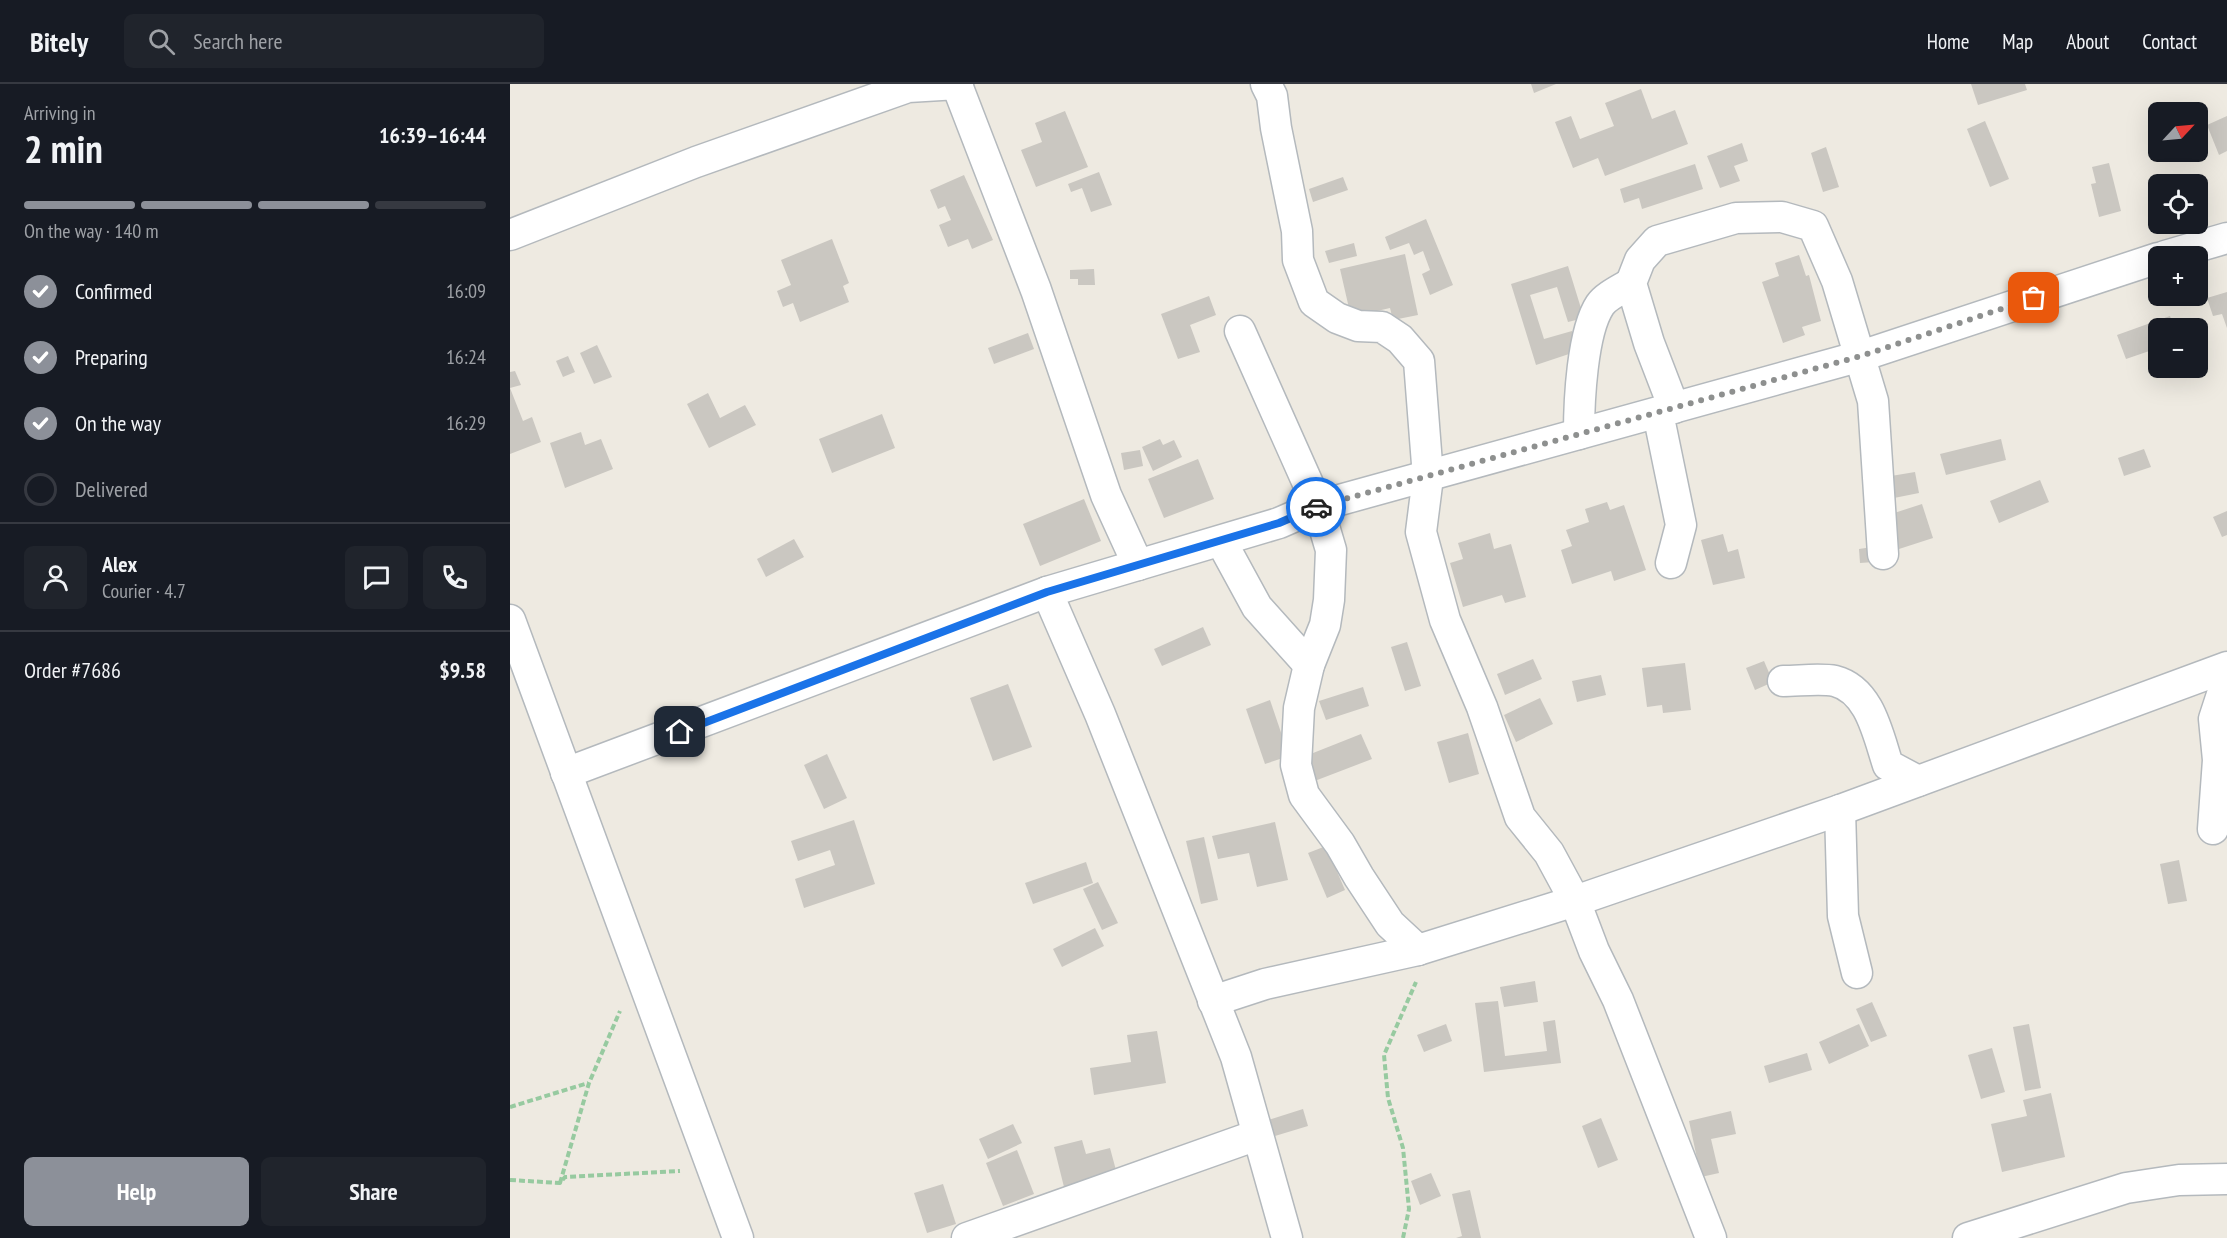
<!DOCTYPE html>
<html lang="en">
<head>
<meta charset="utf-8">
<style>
	body { margin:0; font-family:"PT Sans Narrow",sans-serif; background:#20242c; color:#f1f3f6; height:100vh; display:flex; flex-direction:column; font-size:22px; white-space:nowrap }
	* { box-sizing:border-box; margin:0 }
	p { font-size:20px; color:#9ea1a6 }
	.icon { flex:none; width:33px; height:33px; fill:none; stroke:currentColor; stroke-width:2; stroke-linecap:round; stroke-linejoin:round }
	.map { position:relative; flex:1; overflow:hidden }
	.drawer { display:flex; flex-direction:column; background:#171b24; width:510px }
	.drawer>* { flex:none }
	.needle { width:39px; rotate:64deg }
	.buttons { position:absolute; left:1638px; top:18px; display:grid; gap:12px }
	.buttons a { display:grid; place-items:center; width:60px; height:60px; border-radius:9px; background:#171b24; box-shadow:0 6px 24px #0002; font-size:30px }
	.pin { position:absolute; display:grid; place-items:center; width:51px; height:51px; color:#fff; margin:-26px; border-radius:12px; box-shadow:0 3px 9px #0006 }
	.courier { position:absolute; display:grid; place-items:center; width:60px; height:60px; margin:-30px; border:4px solid #1a73e8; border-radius:50%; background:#fff; color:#222; box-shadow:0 2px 8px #0007 }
	.headline em { font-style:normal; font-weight:700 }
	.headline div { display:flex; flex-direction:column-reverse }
	.headline { display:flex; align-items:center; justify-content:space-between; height:102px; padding:0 24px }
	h1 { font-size:39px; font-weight:700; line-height:45px }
	.bar { display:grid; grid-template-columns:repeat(4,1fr); gap:9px 6px; align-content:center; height:72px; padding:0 24px }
	.bar i { height:8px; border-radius:4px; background:#363941 }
	.bar .active { background:#8c9099 }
	.bar p { grid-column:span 4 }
	.line { display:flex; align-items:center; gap:15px; padding:0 24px; border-top:2px solid #363941 }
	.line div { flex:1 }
	.round { display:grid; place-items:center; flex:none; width:63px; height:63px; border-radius:9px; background:#20242c }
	ol { padding:0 24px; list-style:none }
	li { display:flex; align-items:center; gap:18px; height:66px }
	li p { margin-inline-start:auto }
	li .icon { padding:6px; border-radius:50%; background:#8c9099; color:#fff; stroke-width:4 }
	li:last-child { color:#9ea1a6 }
	li i { width:33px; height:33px; border:3px solid #363941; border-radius:50% }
	.cta { display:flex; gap:12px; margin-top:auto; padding:12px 24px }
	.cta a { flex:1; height:69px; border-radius:9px; background:#8c9099; color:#fff; font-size:24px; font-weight:700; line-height:69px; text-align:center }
	.cta a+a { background:#20242c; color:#f1f3f6 }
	header { display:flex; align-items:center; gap:36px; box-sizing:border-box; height:84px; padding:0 30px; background:#171b24; border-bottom:2px solid #363941 }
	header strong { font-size:28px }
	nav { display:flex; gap:33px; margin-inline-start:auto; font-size:21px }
	.search { width:420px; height:54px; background:#20242c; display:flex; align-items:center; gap:15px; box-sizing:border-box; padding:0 21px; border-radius:9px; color:#9ea1a6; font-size:22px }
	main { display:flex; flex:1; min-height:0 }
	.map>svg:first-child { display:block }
	.building { fill:#cac7c1 }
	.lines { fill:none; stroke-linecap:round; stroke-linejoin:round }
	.street-casing { stroke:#b4b9bd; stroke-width:33 }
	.path { stroke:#97caa0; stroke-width:4; stroke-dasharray:6 3; stroke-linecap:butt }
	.street { stroke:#fff; stroke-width:30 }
	.done { stroke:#8e908f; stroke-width:6; stroke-dasharray:0 10.8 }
	.route { stroke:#1a73e8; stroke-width:8 }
</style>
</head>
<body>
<header>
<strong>Bitely</strong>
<div class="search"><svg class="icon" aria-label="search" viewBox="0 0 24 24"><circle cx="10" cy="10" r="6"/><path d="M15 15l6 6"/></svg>Search here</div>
<nav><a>Home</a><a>Map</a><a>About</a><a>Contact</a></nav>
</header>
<main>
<section class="drawer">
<div class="headline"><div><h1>2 min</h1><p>Arriving in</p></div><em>16:39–16:44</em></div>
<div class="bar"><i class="active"></i><i class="active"></i><i class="active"></i><i></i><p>On the way · 140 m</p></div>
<ol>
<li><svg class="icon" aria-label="check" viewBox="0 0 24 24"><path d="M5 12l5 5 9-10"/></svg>Confirmed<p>16:09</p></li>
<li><svg class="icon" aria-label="check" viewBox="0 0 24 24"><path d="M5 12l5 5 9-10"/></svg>Preparing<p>16:24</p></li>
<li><svg class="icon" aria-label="check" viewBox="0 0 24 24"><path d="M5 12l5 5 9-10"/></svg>On the way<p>16:29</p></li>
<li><i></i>Delivered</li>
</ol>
<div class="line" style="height:108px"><a class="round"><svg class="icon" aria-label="person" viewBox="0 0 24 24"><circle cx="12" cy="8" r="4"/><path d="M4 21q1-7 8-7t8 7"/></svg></a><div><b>Alex</b><p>Courier · 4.7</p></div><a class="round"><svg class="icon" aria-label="chat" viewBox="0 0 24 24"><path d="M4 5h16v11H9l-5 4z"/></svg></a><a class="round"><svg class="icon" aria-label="phone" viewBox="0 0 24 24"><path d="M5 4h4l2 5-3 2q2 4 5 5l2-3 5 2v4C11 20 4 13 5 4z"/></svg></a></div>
<div class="line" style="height:78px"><div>Order #7686</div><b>$9.58</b></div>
<div class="cta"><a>Help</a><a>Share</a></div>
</section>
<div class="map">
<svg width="1717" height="1154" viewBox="0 0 1717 1154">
	<rect width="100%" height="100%" fill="#eeeae1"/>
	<g class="building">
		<polygon points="1021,0 1046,0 1024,9"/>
		<polygon points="1461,0 1515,0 1517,6 1468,21"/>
		<polygon points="1131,5 1142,35 1165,26 1178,60 1095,92 1088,74 1063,84 1045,38 1061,32 1070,55 1104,42 1095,19"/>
		<polygon points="555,27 578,83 526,103 511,66 532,58 525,39"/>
		<polygon points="1717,32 1717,67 1709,71 1697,41"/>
		<polygon points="1475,37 1499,95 1480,103 1457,45"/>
		<polygon points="1232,59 1238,77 1224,82 1230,97 1210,104 1197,72"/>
		<polygon points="1316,63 1329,103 1313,108 1301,69"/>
		<polygon points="1599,79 1611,127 1589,133 1581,100 1586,99 1582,83"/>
		<polygon points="1185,80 1193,105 1132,125 1129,114 1114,119 1110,105"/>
		<polygon points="589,88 602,121 581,128 572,104 561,108 558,100"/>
		<polygon points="454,91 483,156 462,165 458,155 438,163 429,141 441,136 435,122 428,125 420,106"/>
		<polygon points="833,93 838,106 803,118 799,105"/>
		<polygon points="916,135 943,201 920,211 912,190 920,186 913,167 904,171 899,159 880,166 875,153"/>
		<polygon points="322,155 339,199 333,202 339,218 290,238 283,219 273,223 267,207 281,201 271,176"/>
		<polygon points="844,159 847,172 819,179 815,167"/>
		<polygon points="895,170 908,231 883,236 880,224 841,233 830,185"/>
		<polygon points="1289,171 1296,192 1299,191 1311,237 1292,243 1295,251 1273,259 1252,198 1269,192 1265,179"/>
		<polygon points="1058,182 1074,234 1058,238 1047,203 1020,211 1034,255 1062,247 1068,267 1026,281 1001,200"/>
		<polygon points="584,185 585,201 568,201 568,195 560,195 560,186"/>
		<polygon points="1717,208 1717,244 1712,230 1703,232 1697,214"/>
		<polygon points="699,212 706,231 680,241 690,268 668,275 651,230"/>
		<polygon points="1660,232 1664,244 1648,244 1648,264 1616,275 1607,251"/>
		<polygon points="518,249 524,265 484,280 478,264"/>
		<polygon points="87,261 102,293 84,300 70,269"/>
		<polygon points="58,272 65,288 53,293 46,277"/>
		<polygon points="5,287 11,301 0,304 13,337 22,333 31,358 0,370 0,288"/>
		<polygon points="198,309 210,334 235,321 246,341 199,364 177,320"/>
		<polygon points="372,330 385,364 322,389 309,355"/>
		<polygon points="71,348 75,361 91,355 103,385 55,404 40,359"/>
		<polygon points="650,355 653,361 664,356 672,373 643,387 632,363"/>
		<polygon points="1491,355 1496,376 1436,391 1430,370"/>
		<polygon points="1634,365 1641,383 1614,392 1608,374"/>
		<polygon points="630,366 633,382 614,386 611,369"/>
		<polygon points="688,375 704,415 654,434 638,395"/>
		<polygon points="1405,388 1409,409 1379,415 1375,393"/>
		<polygon points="1530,396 1539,418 1489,439 1480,417"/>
		<polygon points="574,415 591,457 530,482 513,440"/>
		<polygon points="1097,418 1100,426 1114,421 1136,486 1104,497 1101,487 1062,500 1051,466 1062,462 1056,446 1079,438 1075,425"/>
		<polygon points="1412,420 1423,454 1389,465 1378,431"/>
		<polygon points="1717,427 1717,451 1712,453 1703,433"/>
		<polygon points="980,449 984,465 1001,460 1016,513 995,519 992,511 953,523 940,479 953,475 948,459"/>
		<polygon points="1213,450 1218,468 1228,465 1235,494 1203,501 1191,456"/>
		<polygon points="284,455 294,473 256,493 247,475"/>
		<polygon points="1362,463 1364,478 1350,479 1349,465"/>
		<polygon points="693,543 701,561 652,582 644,565"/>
		<polygon points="897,558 911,602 895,607 881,563"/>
		<polygon points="1023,575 1032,595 995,611 987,590"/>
		<polygon points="1254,577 1263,598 1245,606 1236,584"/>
		<polygon points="1175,579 1181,626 1153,629 1152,621 1137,623 1132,584"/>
		<polygon points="1091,591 1096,611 1067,618 1062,597"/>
		<polygon points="498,600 522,663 483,677 460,614"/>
		<polygon points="853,603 859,622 816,636 809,617"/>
		<polygon points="1030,614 1043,640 1006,658 994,631"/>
		<polygon points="760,616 779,672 755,680 736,625"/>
		<polygon points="958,649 969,690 939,699 927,658"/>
		<polygon points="851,650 862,675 802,698 793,673"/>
		<polygon points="317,670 337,714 314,725 294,681"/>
		<polygon points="344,736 365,800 294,824 285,795 325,781 320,766 288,777 281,757"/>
		<polygon points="765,738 778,796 747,803 739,769 708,775 702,752"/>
		<polygon points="694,753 708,816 691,820 676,757"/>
		<polygon points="816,762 835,806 817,814 798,769"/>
		<polygon points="1669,776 1677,817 1658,820 1650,780"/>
		<polygon points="576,778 583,799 523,820 515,799"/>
		<polygon points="588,798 608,839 592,846 573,805"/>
		<polygon points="585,844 594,862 552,883 543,865"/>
		<polygon points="1025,897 1028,918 994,923 990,903"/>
		<polygon points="988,917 995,972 1037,967 1033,938 1045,936 1051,979 974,988 965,919"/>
		<polygon points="1362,918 1377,952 1361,958 1346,925"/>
		<polygon points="936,940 942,957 914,968 907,951"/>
		<polygon points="1349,940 1359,962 1319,980 1309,958"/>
		<polygon points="1519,940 1531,1004 1515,1007 1503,943"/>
		<polygon points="647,947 656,999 584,1011 580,984 621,978 617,951"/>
		<polygon points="1482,964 1495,1008 1471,1015 1458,971"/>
		<polygon points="1297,969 1302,986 1259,999 1254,982"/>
		<polygon points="1541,1009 1555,1073 1492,1088 1481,1040 1517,1032 1513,1016"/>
		<polygon points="793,1025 798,1042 758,1054 752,1038"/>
		<polygon points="1221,1027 1226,1050 1201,1055 1209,1089 1191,1093 1179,1037"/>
		<polygon points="1091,1034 1108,1076 1088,1084 1072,1042"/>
		<polygon points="503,1040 512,1059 478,1075 469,1055"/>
		<polygon points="572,1056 576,1070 600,1064 607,1090 554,1103 544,1063"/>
		<polygon points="507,1066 524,1110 493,1122 476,1079"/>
		<polygon points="921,1089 931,1112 910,1121 901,1097"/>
		<polygon points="433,1100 446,1140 417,1149 404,1109"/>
		<polygon points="960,1106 971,1154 946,1154 952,1152 942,1110"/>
	</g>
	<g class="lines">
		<g class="street-casing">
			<g id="street">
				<polyline points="756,0 762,12 766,44 787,147 788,176 804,218 827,234 848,242 872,243 890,255 909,277 918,393 911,448 935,536 972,623 1010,733 1039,769 1065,817 1084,867 1108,916 1201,1154"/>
				<polyline points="447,1 526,206 596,411 628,481"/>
				<polyline points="0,151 186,78 398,3 448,0"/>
				<polyline points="1655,172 1717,154"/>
				<polyline points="730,247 808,422 821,466 819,516 815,541 799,581 789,624 786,681 794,711 830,760 849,793 880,840 908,866"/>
				<polyline points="1164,324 1139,259 1121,199 1130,176 1147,157 1226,134 1272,133 1303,142 1327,197 1363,317 1373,470"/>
				<polyline points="1148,329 1171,441 1161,479"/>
				<path d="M1069,350C1069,318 1072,248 1090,221C1096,212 1112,205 1121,199"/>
				<polyline points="711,457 747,523 799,581"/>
				<polyline points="537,508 590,630 726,973 777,1154"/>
				<polyline points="0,536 228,1154"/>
				<path d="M1273,597C1289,597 1310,594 1325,597C1360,606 1368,651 1378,681L1408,697"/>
				<polyline points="56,689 537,508 769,439 808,422 1351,272 1648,174"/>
				<polyline points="1330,726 1333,832 1347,889"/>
				<polyline points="1703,745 1708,676 1704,635 1717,595"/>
				<polyline points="703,917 755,900 908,866 1065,817 1330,726 1717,583"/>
				<polyline points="457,1154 747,1051"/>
				<polyline points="1458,1154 1616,1104 1669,1096 1717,1095"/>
			</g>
		</g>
		<g class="path">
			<polyline points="0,1023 78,999"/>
			<polyline points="0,1096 50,1099 55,1093 170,1087"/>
			<polyline points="50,1099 79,999 110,927"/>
			<polyline points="893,1154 899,1125 893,1064 878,1014 874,971 906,898"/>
		</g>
		<use href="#street" class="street"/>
	</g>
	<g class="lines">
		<polyline class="done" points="806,423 1351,272 1524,214"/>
		<polyline class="route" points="170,648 537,508 769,439 806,423"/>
	</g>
</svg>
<div class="buttons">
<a><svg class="needle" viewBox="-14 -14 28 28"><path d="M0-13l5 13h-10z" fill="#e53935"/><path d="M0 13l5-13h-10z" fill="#9ea1a6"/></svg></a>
<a><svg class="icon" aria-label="locate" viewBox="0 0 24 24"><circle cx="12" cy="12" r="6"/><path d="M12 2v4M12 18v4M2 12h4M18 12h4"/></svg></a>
<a>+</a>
<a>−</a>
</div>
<div class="pin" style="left:1524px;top:214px;background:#ea580c"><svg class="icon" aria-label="bag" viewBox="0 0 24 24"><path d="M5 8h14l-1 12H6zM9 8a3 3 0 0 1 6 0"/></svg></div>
<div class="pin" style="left:170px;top:648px;background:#1f2937"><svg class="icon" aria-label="home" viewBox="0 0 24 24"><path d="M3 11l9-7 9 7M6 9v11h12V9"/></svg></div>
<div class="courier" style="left:806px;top:423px"><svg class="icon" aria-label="car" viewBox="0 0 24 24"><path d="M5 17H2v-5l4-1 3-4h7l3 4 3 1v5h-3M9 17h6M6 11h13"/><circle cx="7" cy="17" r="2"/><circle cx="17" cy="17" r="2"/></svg></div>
</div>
</main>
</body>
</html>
